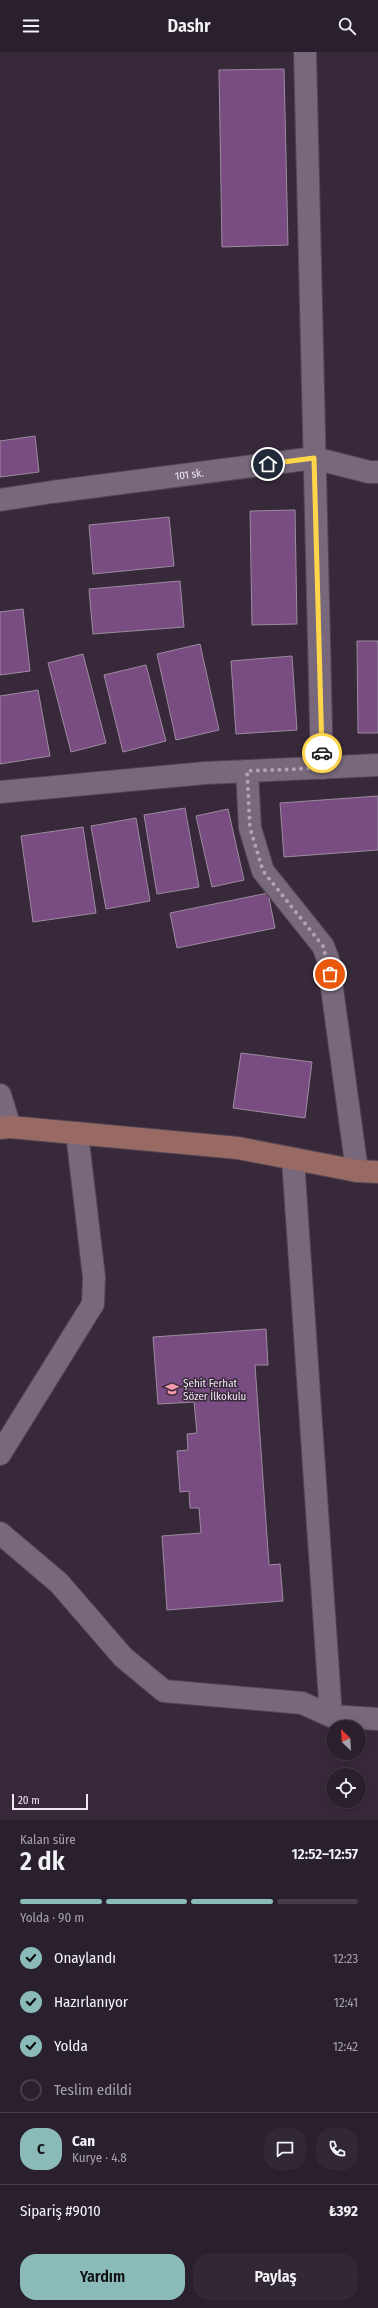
<!DOCTYPE html>
<html lang="tr">
<head>
<meta charset="utf-8">
<style>
	body { margin:0; font-family:"Fira Sans Condensed",sans-serif; background:#322734; color:#f1f3f6; height:100vh; display:flex; flex-direction:column; font-size:15px; white-space:nowrap }
	* { box-sizing:border-box; margin:0 }
	p { font-size:13px; color:#a5a2a9 }
	.icon { flex:none; width:22px; height:22px; fill:none; stroke:currentColor; stroke-width:2; stroke-linecap:round; stroke-linejoin:round }
	.map { position:relative; height:1768px; overflow:hidden }
	.details { display:flex; flex-direction:column; background:#2a1f2c; flex:1 }
	.details>* { flex:none }
	.needle { width:26px; rotate:335deg }
	.fabs { position:absolute; left:326px; top:1668px; display:grid; gap:8px }
	.fabs a { display:grid; place-items:center; width:40px; height:40px; border-radius:50%; background:#2a1f2c; box-shadow:0 2px 10px #0003,0 0 0 1px #463d48; font-size:20px }
	.scale { position:absolute; left:12px; bottom:10px; width:76px; box-sizing:border-box; padding-left:4px; border:2px solid #f0e7f2; border-top:0; font-size:11px; line-height:14px; white-space:nowrap; color:#f0e7f2; -webkit-text-stroke:3px #38293a; paint-order:stroke }
	.pin { position:absolute; display:grid; place-items:center; width:34px; height:34px; color:#fff; margin:-17px; border:2px solid #fff; border-radius:50%; box-shadow:0 1px 4px #0007 }
	.courier { position:absolute; display:grid; place-items:center; width:40px; height:40px; margin:-20px; border:3px solid #ffd54a; border-radius:50%; background:#fff; color:#222; box-shadow:0 1px 5px #0007 }
	.head em { font-style:normal; font-weight:600 }
	.head div { display:flex; flex-direction:column-reverse }
	.head { display:flex; align-items:center; justify-content:space-between; height:68px; padding:0 20px }
	h1 { font-size:26px; font-weight:600; line-height:30px }
	.bar { display:grid; grid-template-columns:repeat(4,1fr); gap:6px 4px; align-content:center; height:48px; padding:0 20px }
	.bar i { height:5px; border-radius:3px; background:#463d48 }
	.bar .active { background:#8bbbb9 }
	.bar p { grid-column:span 4 }
	.line { display:flex; align-items:center; gap:10px; padding:0 20px; border-top:1px solid #463d48 }
	.line div { flex:1 }
	.round { display:grid; place-items:center; flex:none; width:42px; height:42px; border-radius:16px; background:#322734 }
	ol { padding:0 20px; list-style:none }
	li { display:flex; align-items:center; gap:12px; height:44px }
	li p { margin-inline-start:auto }
	li .icon { padding:4px; border-radius:50%; background:#8bbbb9; color:#111; stroke-width:4 }
	li:last-child { color:#a5a2a9 }
	li i { width:22px; height:22px; border:2px solid #463d48; border-radius:50% }
	.button { display:flex; gap:8px; margin-top:auto; padding:8px 20px }
	.button a { flex:1; height:46px; border-radius:16px; background:#8bbbb9; color:#111; font-size:16px; font-weight:600; line-height:46px; text-align:center }
	.button a+a { background:#322734; color:#f1f3f6 }
	header { display:flex; justify-content:space-between; align-items:center; height:52px; padding:0 20px; background:#2a1f2c; font-size:18px; font-weight:600 }
	.map>svg:first-child { display:block }
	.building { fill:#794d81; stroke:#9d8ba0 }
	.lines { fill:none; stroke-linecap:round; stroke-linejoin:round }
	.street-casing { stroke:#514553; stroke-width:24 }
	.secondary-casing { stroke:#514553; stroke-width:24 }
	.street { stroke:#78687b; stroke-width:22 }
	.secondary { stroke:#996a63; stroke-width:22 }
	.done { stroke:#b0a4b2; stroke-width:4; stroke-dasharray:0 7.2 }
	.route { stroke:#ffd54a; stroke-width:5 }
	.labels { text-anchor:middle; stroke-width:3; stroke-linejoin:round; paint-order:stroke }
	.street-label { font-size:11px; fill:#f0e7f2; stroke:#38293a }
	.poi-label { font-size:11px; fill:#f0e7f2; stroke:#38293a; text-anchor:start }
</style>
</head>
<body>
<header><svg class="icon" aria-label="menu" viewBox="0 0 24 24"><path d="M4 6h16M4 12h16M4 18h16"/></svg>Dashr<svg class="icon" aria-label="search" viewBox="0 0 24 24"><circle cx="10" cy="10" r="6"/><path d="M15 15l6 6"/></svg></header>
<div class="map">
<svg width="378" height="1768" viewBox="0 0 378 1768">
	<rect width="100%" height="100%" fill="#38293a"/>
	<g class="building">
		<polygon points="284,17 288,193 222,195 219,18"/>
		<polygon points="35,384 39,420 0,425 0,389"/>
		<polygon points="295,458 297,572 252,573 250,459"/>
		<polygon points="169,465 174,514 93,522 89,473"/>
		<polygon points="180,529 184,575 93,582 89,537"/>
		<polygon points="23,557 30,619 0,623 0,560"/>
		<polygon points="357,589 378,589 378,681 358,681"/>
		<polygon points="200,592 219,678 176,688 157,602"/>
		<polygon points="83,602 106,691 71,700 48,611"/>
		<polygon points="292,604 297,678 236,682 231,609"/>
		<polygon points="146,613 166,689 123,700 104,623"/>
		<polygon points="38,638 50,704 0,712 0,644"/>
		<polygon points="378,744 378,798 284,805 280,751"/>
		<polygon points="185,756 199,835 157,842 144,763"/>
		<polygon points="228,757 244,828 212,835 196,764"/>
		<polygon points="136,766 150,849 106,857 91,774"/>
		<polygon points="83,775 96,861 33,870 21,784"/>
		<polygon points="268,841 275,876 177,896 170,861"/>
		<polygon points="241,1001 312,1010 305,1066 233,1056"/>
		<polygon points="266,1277 268,1313 255,1313 269,1513 280,1512 283,1549 167,1558 162,1484 201,1481 199,1456 190,1456 189,1439 180,1440 177,1399 188,1398 187,1382 197,1381 194,1350 158,1352 153,1285"/>
	</g>
	<g class="lines">
		<g class="street-casing">
			<g id="street">
				<polyline points="305,0 322,716"/>
				<path id="s1" d="M0,448L52,440L314,406L369,420H378"/>
				<polyline points="247,719 250,776 263,819 323,894 328,907 357,1119"/>
				<polyline points="0,740 205,721 378,713"/>
				<polyline points="0,1043 10,1075"/>
				<polyline points="293,1107 331,1664"/>
				<polyline points="0,1402 93,1252 94,1225 77,1081"/>
				<polyline points="0,1481 59,1531 123,1605 164,1639 302,1651 331,1664 378,1667"/>
			</g>
		</g>
		<g class="secondary-casing">
			<polyline id="secondary" points="0,1076 10,1075 238,1096 357,1119 378,1120"/>
		</g>
		<use href="#street" class="street"/>
		<use href="#secondary" class="secondary"/>
	</g>
	<g class="lines">
		<polyline class="done" points="322,701 322,716 247,719 250,776 263,819 323,894 330,922"/>
		<polyline class="route" points="268,412 314,406 322,701"/>
	</g>
	<defs>
		<g id="school-bare" transform="scale(1.08)"><path d="M0-5L7-2L0 1L-7-2ZM-4 1L0 2.5L4 1V4Q0 6-4 4Z" fill="#f39aaa" stroke="#38293a" stroke-width="2.5" paint-order="stroke"/></g>
	</defs>
	<g fill-rule="evenodd">
		<use href="#school-bare" x="172" y="1337"/>
	</g>
	<g class="labels">
		<g class="street-label">
			<text dy="4" stroke="none"><textPath href="#s1" startOffset="191">101 sk.</textPath></text>
		</g>
		<g class="poi-label">
			<text x="183" y="1335">Şehit Ferhat<tspan x="183" dy="13">Sözer İlkokulu</tspan></text>
		</g>
	</g>
</svg>
<div class="fabs">
<a><svg class="needle" viewBox="-14 -14 28 28"><path d="M0-13l5 13h-10z" fill="#e53935"/><path d="M0 13l5-13h-10z" fill="#a5a2a9"/></svg></a>
<a><svg class="icon" aria-label="locate" viewBox="0 0 24 24"><circle cx="12" cy="12" r="6"/><path d="M12 2v4M12 18v4M2 12h4M18 12h4"/></svg></a>
</div>
<div class="scale">20 m</div>
<div class="pin" style="left:330px;top:922px;background:#ea580c"><svg class="icon" aria-label="bag" viewBox="0 0 24 24"><path d="M5 8h14l-1 12H6zM9 8a3 3 0 0 1 6 0"/></svg></div>
<div class="pin" style="left:268px;top:412px;background:#1f2937"><svg class="icon" aria-label="home" viewBox="0 0 24 24"><path d="M3 11l9-7 9 7M6 9v11h12V9"/></svg></div>
<div class="courier" style="left:322px;top:701px"><svg class="icon" aria-label="car" viewBox="0 0 24 24"><path d="M5 17H2v-5l4-1 3-4h7l3 4 3 1v5h-3M9 17h6M6 11h13"/><circle cx="7" cy="17" r="2"/><circle cx="17" cy="17" r="2"/></svg></div>
</div>
<section class="details">
<div class="head"><div><h1>2 dk</h1><p>Kalan süre</p></div><em>12:52–12:57</em></div>
<div class="bar"><i class="active"></i><i class="active"></i><i class="active"></i><i></i><p>Yolda · 90 m</p></div>
<ol>
<li><svg class="icon" aria-label="check" viewBox="0 0 24 24"><path d="M5 12l5 5 9-10"/></svg>Onaylandı<p>12:23</p></li>
<li><svg class="icon" aria-label="check" viewBox="0 0 24 24"><path d="M5 12l5 5 9-10"/></svg>Hazırlanıyor<p>12:41</p></li>
<li><svg class="icon" aria-label="check" viewBox="0 0 24 24"><path d="M5 12l5 5 9-10"/></svg>Yolda<p>12:42</p></li>
<li><i></i>Teslim edildi</li>
</ol>
<div class="line" style="height:72px"><b class="round" style="background:#8bbbb9;color:#111">C</b><div><b>Can</b><p>Kurye · 4.8</p></div><a class="round"><svg class="icon" aria-label="chat" viewBox="0 0 24 24"><path d="M4 5h16v11H9l-5 4z"/></svg></a><a class="round"><svg class="icon" aria-label="phone" viewBox="0 0 24 24"><path d="M5 4h4l2 5-3 2q2 4 5 5l2-3 5 2v4C11 20 4 13 5 4z"/></svg></a></div>
<div class="line" style="height:52px"><div>Sipariş #9010</div><b>₺392</b></div>
<div class="button"><a>Yardım</a><a>Paylaş</a></div>
</section>
</body>
</html>
